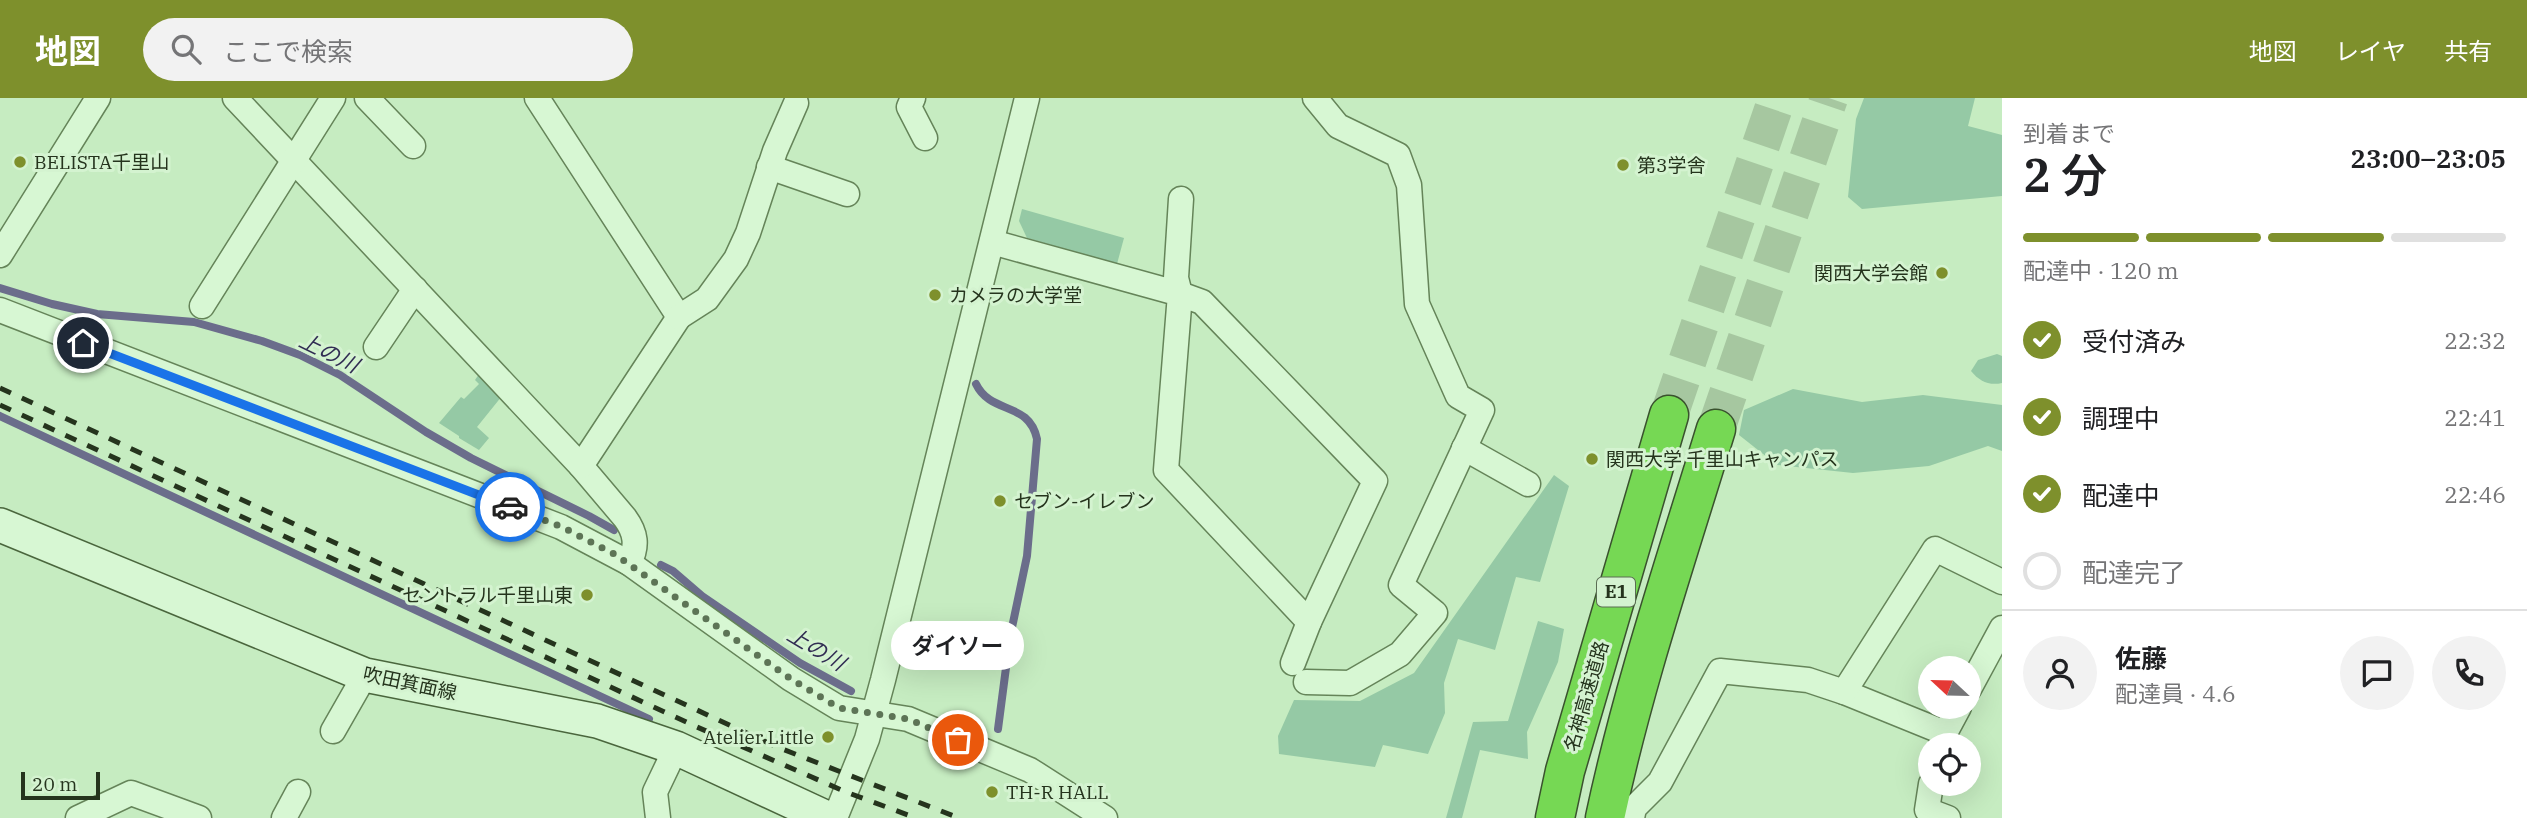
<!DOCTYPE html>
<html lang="ja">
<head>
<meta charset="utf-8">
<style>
	body { margin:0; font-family:"IBM Plex Serif","Noto Sans JP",serif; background:#f2f2f2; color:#202124; height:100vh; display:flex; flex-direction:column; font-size:26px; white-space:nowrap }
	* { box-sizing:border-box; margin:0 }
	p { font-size:23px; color:#757577 }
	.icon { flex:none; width:38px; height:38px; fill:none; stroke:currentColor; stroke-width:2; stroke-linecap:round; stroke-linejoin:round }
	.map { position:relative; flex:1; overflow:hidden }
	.sheet { display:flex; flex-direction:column; background:#fff; width:525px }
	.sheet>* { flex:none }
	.needle { width:46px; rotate:292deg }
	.tools { position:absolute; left:1918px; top:558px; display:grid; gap:14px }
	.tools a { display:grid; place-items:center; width:63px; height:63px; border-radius:50%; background:#fff; box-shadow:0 7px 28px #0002; font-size:35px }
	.scale { position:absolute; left:21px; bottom:18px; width:79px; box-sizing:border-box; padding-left:7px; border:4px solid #25341d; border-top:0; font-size:19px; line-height:24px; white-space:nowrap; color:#25341d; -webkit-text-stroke:5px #d4f3d0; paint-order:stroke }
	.pin { position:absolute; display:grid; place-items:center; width:60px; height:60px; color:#fff; margin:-30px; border:4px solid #fff; border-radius:50%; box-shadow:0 2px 7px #0007 }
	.courier { position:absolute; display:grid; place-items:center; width:70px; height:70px; margin:-35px; border:5px solid #1a73e8; border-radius:50%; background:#fff; color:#222; box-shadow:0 2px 9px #0007 }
	.bubble { position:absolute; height:49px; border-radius:24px; background:#fff; box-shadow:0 7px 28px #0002; font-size:23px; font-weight:600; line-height:49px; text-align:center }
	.overview em { font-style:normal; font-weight:600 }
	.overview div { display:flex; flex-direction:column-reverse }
	.overview { display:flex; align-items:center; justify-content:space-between; height:119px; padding:0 21px }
	h1 { font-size:46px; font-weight:600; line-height:52px }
	.bar { display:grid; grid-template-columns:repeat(4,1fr); gap:10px 7px; align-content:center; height:84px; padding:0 21px }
	.bar i { height:9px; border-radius:5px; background:#e0e0e0 }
	.bar .selected { background:#7e902c }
	.bar p { grid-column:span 4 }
	.line { display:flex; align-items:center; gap:18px; padding:0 21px; border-top:2px solid #e0e0e0 }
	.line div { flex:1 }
	.round { display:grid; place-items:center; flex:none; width:74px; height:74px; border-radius:37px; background:#f2f2f2 }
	ol { padding:0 21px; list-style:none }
	li { display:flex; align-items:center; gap:21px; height:77px }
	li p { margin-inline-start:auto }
	li .icon { padding:7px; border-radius:50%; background:#7e902c; color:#fff; stroke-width:4 }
	li:last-child { color:#757577 }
	li i { width:38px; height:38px; border:4px solid #e0e0e0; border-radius:50% }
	header { display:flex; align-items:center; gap:42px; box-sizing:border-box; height:98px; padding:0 35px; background:#7e902c; color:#fff }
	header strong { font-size:33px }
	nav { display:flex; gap:38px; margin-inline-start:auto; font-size:24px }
	.search { width:490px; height:63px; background:#f2f2f2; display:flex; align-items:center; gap:18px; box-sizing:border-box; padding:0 24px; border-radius:38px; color:#757577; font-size:26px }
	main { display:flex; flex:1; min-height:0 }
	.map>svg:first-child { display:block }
	.green { fill:#95c9a5 }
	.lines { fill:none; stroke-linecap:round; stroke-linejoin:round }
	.stream { stroke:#6b6d8b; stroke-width:8 }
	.highway-tunnel { stroke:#a6c7a0; stroke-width:38; stroke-dasharray:38 19; stroke-linecap:butt }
	.street-casing { stroke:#658459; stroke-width:27 }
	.secondary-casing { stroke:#4a663d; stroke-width:36 }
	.highway-casing { stroke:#3a522e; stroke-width:41 }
	.street { stroke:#d7f7d3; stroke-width:24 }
	.secondary { stroke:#d7f7d3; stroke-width:33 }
	.highway { stroke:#76d854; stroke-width:38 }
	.rail { stroke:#25341d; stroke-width:5; stroke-dasharray:12 12; stroke-linecap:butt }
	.done { stroke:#5d7456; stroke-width:7; stroke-dasharray:0 12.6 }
	.route { stroke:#1a73e8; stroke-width:9 }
	.poi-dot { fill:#7e902c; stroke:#d4f3d0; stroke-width:2.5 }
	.labels { text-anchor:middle; stroke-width:6; stroke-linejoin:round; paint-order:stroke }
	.shield { fill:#d4f3d0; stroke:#5a6d53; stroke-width:2 }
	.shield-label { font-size:18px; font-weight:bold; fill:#25341d }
	.poi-label { font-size:19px; fill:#25341d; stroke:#d4f3d0; text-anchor:start }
	.street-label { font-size:19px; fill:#25341d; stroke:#d4f3d0 }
	.water-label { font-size:21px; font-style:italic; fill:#312d53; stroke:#d4f3d0 }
</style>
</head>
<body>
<header>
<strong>地図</strong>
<div class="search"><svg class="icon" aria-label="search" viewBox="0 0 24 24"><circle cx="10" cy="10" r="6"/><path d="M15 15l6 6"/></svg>ここで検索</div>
<nav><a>地図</a><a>レイヤ</a><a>共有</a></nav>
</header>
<main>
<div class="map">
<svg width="2002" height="720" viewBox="0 0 2002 720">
	<rect width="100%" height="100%" fill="#c6ecc1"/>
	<g class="green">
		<polygon points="1864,0 1975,0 1968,28 2002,37 2002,98 1862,111 1848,99 1856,21"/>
		<polygon points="1022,111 1124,140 1117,166 1027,140 1019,123"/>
		<path d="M1997,256L2002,258V285C1989,288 1979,283 1971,273L1978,262Z"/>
		<polygon points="479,276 502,298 477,329 489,340 479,352 459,340 459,338 439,325 461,299 464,301 479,286 475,282"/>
		<polygon points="1793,291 1862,304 1923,297 2002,307 2002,353 1988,348 1929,368 1853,375 1777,367 1739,337 1744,312"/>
		<polygon points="1554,377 1569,388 1540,484 1516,479 1495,552 1458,541 1444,585 1445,615 1428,656 1383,647 1375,669 1279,656 1278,638 1294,602 1360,603 1414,575"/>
		<polygon points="1538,523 1564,531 1558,564 1527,634 1528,661 1480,652 1462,720 1446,720 1473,624 1508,623"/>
	</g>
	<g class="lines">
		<g class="stream">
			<polyline points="0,190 52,206 97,216 194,224 262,243 300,257 340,277 426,334 471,360 589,418 614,432"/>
			<path d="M976,286C991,317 1029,303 1037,341L1027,458L1010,539L998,631"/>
			<polyline points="0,318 649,621"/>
			<polyline points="661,467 673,473 702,498 800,565 851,593"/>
		</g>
		<g class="highway-tunnel">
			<polyline points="1669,317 1777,0"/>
			<polyline points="1716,331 1829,0"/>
		</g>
		<g class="street-casing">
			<g id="street">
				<path d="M235,0L581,368L625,420C636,435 638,448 629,465"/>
				<polyline points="367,0 413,48"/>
				<polyline points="537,0 679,219 581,368"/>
				<polyline points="913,0 909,9 925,40"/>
				<polyline points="769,69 847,96"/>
				<polyline points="992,144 1180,196 1202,204 1375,383 1309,524 1166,372 1180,196 1176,180 1181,101"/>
				<polyline points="0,157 98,0"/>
				<polyline points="202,208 333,0"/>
				<polyline points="0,212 561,429 629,465 791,581 839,610 908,621 1030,672 1105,720"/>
				<polyline points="679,219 707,201 736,161 748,135 775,53 796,5"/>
				<polyline points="376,249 415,191"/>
				<polyline points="1464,350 1528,386"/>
				<polyline points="1293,565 1309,524"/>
				<polyline points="1306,584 1350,585 1400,556 1435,515 1401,487 1482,312 1458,298 1417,206 1409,87 1398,57 1338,28 1315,0"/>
				<polyline points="1969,591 2002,530"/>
				<polyline points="1844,594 1945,635"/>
				<polyline points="333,633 365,577"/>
				<polyline points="1941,648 1945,635 1959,609"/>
				<polyline points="1931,686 1927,712 1948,720"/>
				<polyline points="78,720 131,695 199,720"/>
				<polyline points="284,720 298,694"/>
				<polyline points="658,720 655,694 676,650"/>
				<polyline points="835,720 867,641 883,582 1027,0"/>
				<polyline points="1632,720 1634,710 1660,684 1720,573 1808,582 1844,594 1935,451 2002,484"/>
			</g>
		</g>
		<g class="secondary-casing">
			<polyline id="secondary" points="0,427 365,577 597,623 676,650 827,720"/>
		</g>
		<g class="highway-casing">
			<g id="highway">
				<polyline points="1555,720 1565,673 1669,317"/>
				<path d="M1605,720C1633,588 1677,459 1716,331"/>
			</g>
		</g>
		<use href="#street" class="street"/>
		<use href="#secondary" class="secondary"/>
		<use href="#highway" class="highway"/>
		<g class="rail">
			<polyline points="0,290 777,649 959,720"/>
			<polyline points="0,307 697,629 846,694 916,720"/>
		</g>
	</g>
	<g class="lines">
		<polyline class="done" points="510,409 562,429 616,457 791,581 839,610 908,621 958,642"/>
		<polyline class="route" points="83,245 510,409"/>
	</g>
	<g class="poi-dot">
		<circle cx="20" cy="64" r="7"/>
		<circle cx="1623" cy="67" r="7"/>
		<circle cx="1942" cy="175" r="7"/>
		<circle cx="935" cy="197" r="7"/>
		<circle cx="1592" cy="361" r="7"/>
		<circle cx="1000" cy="403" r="7"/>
		<circle cx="587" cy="497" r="7"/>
		<circle cx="828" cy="639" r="7"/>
		<circle cx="992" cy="694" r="7"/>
	</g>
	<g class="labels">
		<rect class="shield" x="1597" y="479.5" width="38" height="29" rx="5"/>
		<g class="shield-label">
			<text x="1616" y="500">E1</text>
		</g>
		<g class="poi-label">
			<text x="34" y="71">BELISTA千里山</text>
			<text x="1637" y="74">第3学舎</text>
			<text x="1928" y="182" text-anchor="end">関西大学会館</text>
			<text x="949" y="204">カメラの大学堂</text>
			<text x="1606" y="368">関西大学 千里山キャンパス</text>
			<text x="1014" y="410">セブン-イレブン</text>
			<text x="573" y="504" text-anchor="end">セントラル千里山東</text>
			<text x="814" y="646" text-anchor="end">Atelier Little</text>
			<text x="1006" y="701">TH-R HALL</text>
		</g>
		<g class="street-label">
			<text transform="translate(410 585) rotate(12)" y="7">吹田箕面線</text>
			<text transform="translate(1586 598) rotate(-74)" y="7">名神高速道路</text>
		</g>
		<g class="water-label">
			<text transform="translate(329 255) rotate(26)" y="7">上の川</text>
			<text transform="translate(816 551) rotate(31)" y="7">上の川</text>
		</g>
	</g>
</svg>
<div class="tools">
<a><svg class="needle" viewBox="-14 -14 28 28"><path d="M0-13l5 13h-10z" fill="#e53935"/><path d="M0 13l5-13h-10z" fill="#757577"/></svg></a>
<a><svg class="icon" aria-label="locate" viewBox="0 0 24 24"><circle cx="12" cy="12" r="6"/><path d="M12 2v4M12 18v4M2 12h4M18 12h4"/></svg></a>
</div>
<div class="scale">20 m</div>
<div class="pin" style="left:958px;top:642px;background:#ea580c"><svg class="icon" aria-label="bag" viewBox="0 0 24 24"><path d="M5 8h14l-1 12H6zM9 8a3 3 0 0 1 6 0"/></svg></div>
<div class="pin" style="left:83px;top:245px;background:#1f2937"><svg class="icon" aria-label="home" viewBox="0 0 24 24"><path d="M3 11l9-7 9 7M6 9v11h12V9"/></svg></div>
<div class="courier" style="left:510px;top:409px"><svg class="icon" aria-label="car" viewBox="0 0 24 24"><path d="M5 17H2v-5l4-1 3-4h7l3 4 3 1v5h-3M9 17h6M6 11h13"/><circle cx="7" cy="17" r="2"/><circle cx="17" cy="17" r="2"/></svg></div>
<div class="bubble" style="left:891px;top:523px;width:133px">ダイソー</div>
</div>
<section class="sheet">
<div class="overview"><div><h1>2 分</h1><p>到着まで</p></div><em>23:00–23:05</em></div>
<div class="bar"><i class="selected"></i><i class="selected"></i><i class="selected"></i><i></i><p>配達中 · 120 m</p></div>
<ol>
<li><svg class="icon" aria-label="check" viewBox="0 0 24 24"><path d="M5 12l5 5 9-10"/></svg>受付済み<p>22:32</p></li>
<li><svg class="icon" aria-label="check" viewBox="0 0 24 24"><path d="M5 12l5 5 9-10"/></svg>調理中<p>22:41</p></li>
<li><svg class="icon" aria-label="check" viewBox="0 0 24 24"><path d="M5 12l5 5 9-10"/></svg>配達中<p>22:46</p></li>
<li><i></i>配達完了</li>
</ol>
<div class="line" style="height:126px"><a class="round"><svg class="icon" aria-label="person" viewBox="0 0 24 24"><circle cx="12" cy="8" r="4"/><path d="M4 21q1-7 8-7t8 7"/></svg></a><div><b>佐藤</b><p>配達員 · 4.6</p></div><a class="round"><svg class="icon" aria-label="chat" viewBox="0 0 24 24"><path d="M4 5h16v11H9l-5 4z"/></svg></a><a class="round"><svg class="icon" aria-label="phone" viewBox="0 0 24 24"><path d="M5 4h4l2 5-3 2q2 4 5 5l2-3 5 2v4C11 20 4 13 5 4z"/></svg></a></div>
</section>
</main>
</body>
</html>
